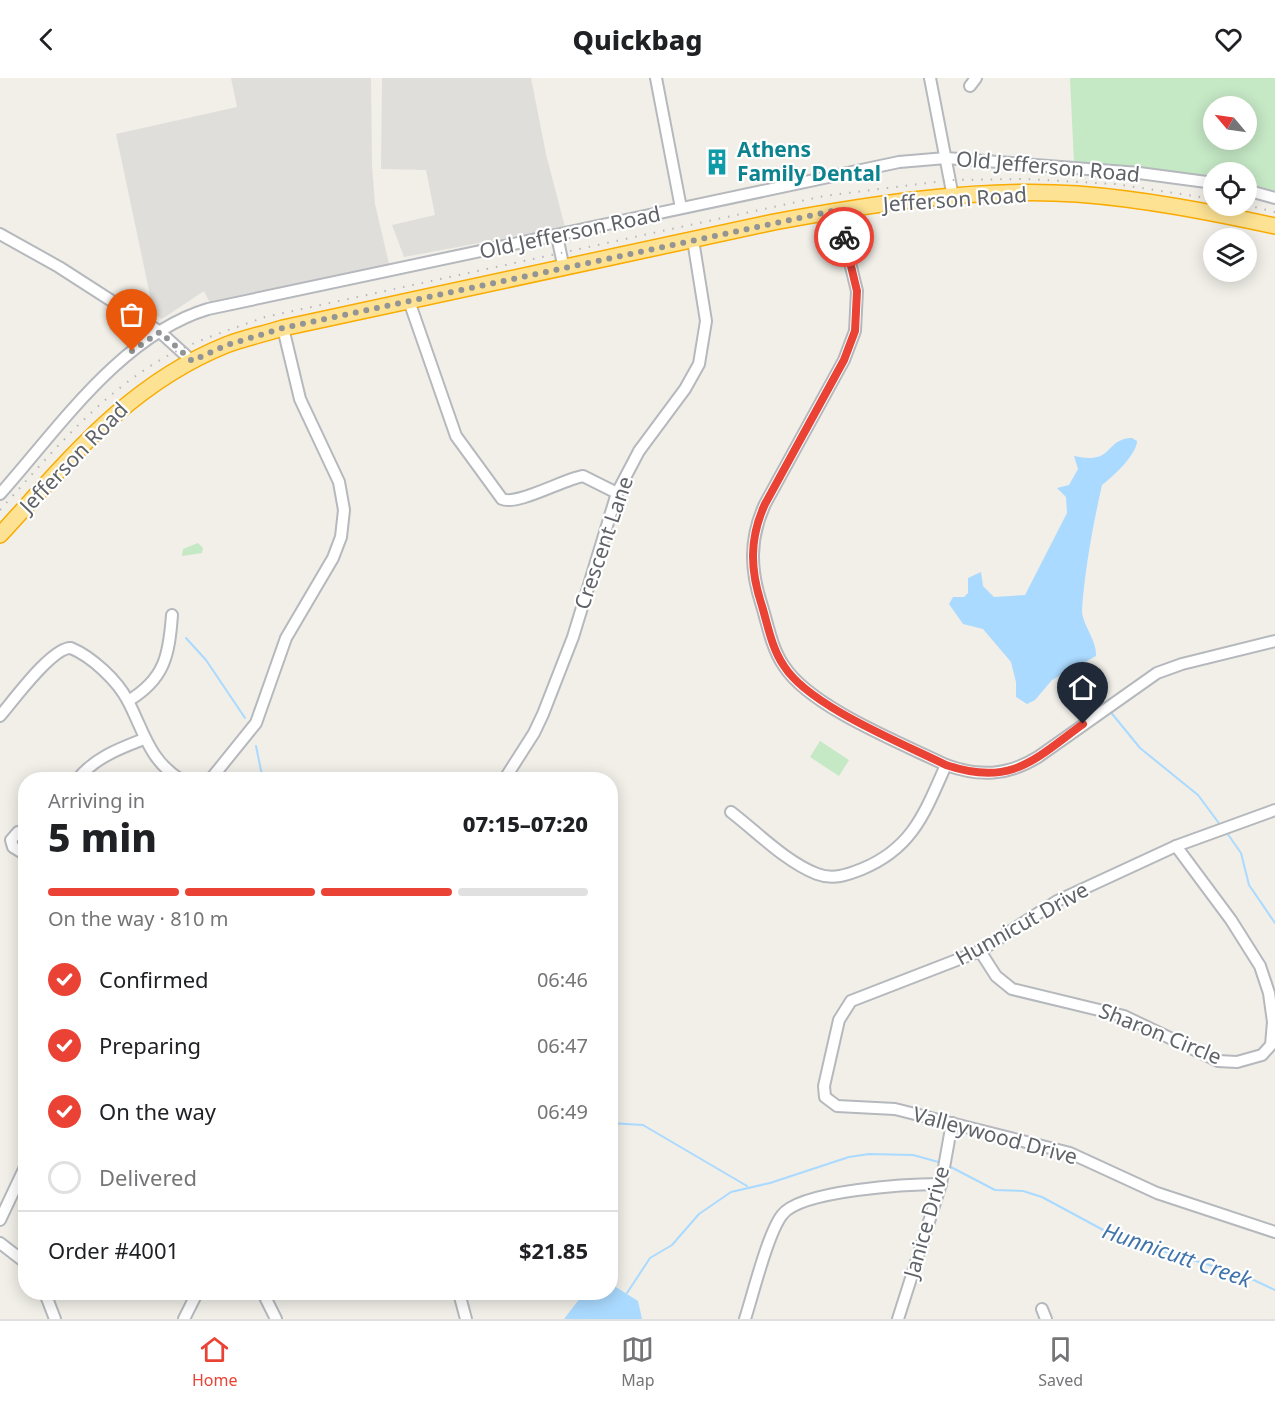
<!DOCTYPE html>
<html lang="en">
<head>
<meta charset="utf-8">
<style>
	body { margin:0; font-family:"Noto Sans",sans-serif; background:#f2f2f2; color:#202124; height:100vh; display:flex; flex-direction:column; font-size:22px; white-space:nowrap }
	* { box-sizing:border-box; margin:0 }
	p { font-size:20px; color:#757577 }
	.icon { flex:none; width:33px; height:33px; fill:none; stroke:currentColor; stroke-width:2; stroke-linecap:round; stroke-linejoin:round }
	.map { position:relative; flex:1; overflow:hidden }
	.panel { position:absolute; left:18px; top:694px; width:600px; height:528px; display:flex; flex-direction:column; background:#fff; border-radius:24px; box-shadow:0 3px 15px #0003 }
	.panel>* { flex:none }
	.needle { width:39px; rotate:299deg }
	.fabs { position:absolute; left:1203px; top:18px; display:grid; gap:12px }
	.fabs a { display:grid; place-items:center; width:54px; height:54px; border-radius:50%; background:#fff; box-shadow:0 3px 15px #0003; font-size:30px }
	.pin { position:absolute; display:grid; place-items:center; width:51px; height:51px; color:#fff; margin:-62px -26px; border-radius:50% 50% 50% 0; rotate:-45deg; box-shadow:0 0 6px #0007 }
	.pin .icon { rotate:45deg }
	.courier { position:absolute; display:grid; place-items:center; width:60px; height:60px; margin:-30px; border:4px solid #ea4335; border-radius:50%; background:#fff; color:#222; box-shadow:0 2px 8px #0007 }
	.summary em { font-style:normal; font-weight:800 }
	.summary div { display:flex; flex-direction:column-reverse }
	.summary { display:flex; align-items:center; justify-content:space-between; height:102px; padding:0 30px }
	h1 { font-size:39px; font-weight:800; line-height:45px }
	.bar { display:grid; grid-template-columns:repeat(4,1fr); gap:9px 6px; align-content:center; height:72px; padding:0 30px }
	.bar i { height:8px; border-radius:4px; background:#e0e0e0 }
	.bar .current { background:#ea4335 }
	.bar p { grid-column:span 4 }
	.line { display:flex; align-items:center; gap:15px; padding:0 30px; border-top:2px solid #e0e0e0 }
	.line div { flex:1 }
	ol { padding:0 30px; list-style:none }
	li { display:flex; align-items:center; gap:18px; height:66px }
	li p { margin-inline-start:auto }
	li .icon { padding:6px; border-radius:50%; background:#ea4335; color:#fff; stroke-width:4 }
	li:last-child { color:#757577 }
	li i { width:33px; height:33px; border:3px solid #e0e0e0; border-radius:50% }
	header { display:flex; justify-content:space-between; align-items:center; height:78px; padding:0 30px; background:#fff; font-size:27px; font-weight:800 }
	.dock { display:flex; justify-content:space-around; align-items:center; height:84px; border-top:2px solid #e0e0e0; background:#fff; font-size:16px; color:#757577 }
	.dock a { display:grid; justify-items:center; gap:3px }
	.dock .current { color:#ea4335 }
	.map>svg:first-child { display:block }
	.industrial { fill:#e0deda }
	.green { fill:#c5e8c5; fill-rule:evenodd }
	.water { fill:#aadaff }
	.lines { fill:none; stroke-linecap:round; stroke-linejoin:round }
	.stream { stroke:#aadaff; stroke-width:2 }
	.minor-casing { stroke:#b5b8bc; stroke-width:14 }
	.highway-casing { stroke:#f9ab00; stroke-width:18 }
	.minor { stroke:#fff; stroke-width:10 }
	.highway { stroke:#fde293; stroke-width:15 }
	.rail { stroke:#b6b7b8; stroke-width:2; stroke-dasharray:1.5 8; stroke-linecap:butt }
	.done { stroke:#929495; stroke-width:6; stroke-dasharray:0 10.8 }
	.route { stroke:#ea4335; stroke-width:8 }
	.labels { text-anchor:middle; stroke-width:4.5; stroke-linejoin:round; paint-order:stroke }
	.culture-label { font-size:21px; font-weight:bold; fill:#0d838f; stroke:#fff; text-anchor:start }
	.street-label { font-size:21px; fill:#5f6368; stroke:#fff }
	.water-label { font-size:22px; font-style:italic; fill:#4174aa; stroke:#fff }
</style>
</head>
<body>
<header><svg class="icon" aria-label="back" viewBox="0 0 24 24"><path d="M15 5l-7 7 7 7"/></svg>Quickbag<svg class="icon" aria-label="heart" viewBox="0 0 24 24"><path d="M12 20l-8-8c-3-5 5-10 8-4 3-6 11-1 8 4z"/></svg></header>
<div class="map">
<svg width="1275" height="1241" viewBox="0 0 1275 1241">
	<rect width="100%" height="100%" fill="#f1efe8"/>
	<g class="industrial">
		<polygon points="231,0 371,0 372,88 375,126 390,190 210,225 204,213 162,241 154,236 116,56 237,29"/>
		<polygon points="382,0 531,0 546,76 565,149 404,179 392,147 435,137 426,92 381,91"/>
	</g>
	<g class="green">
		<path d="M1070,0H1275V114L1247,108L1246,94H1214L1213,101L1148,90L1074,84ZM1214,28H1246V62H1214Z"/>
		<polygon points="198,465 203,470 202,475 182,478 183,471"/>
		<polygon points="820,663 849,682 839,698 810,679"/>
	</g>
	<g class="water">
		<path d="M1132,360L1137,363C1137,376 1113,399 1102,407C1093,447 1085,490 1082,531C1081,545 1097,562 1096,578L1052,602L1035,622L1027,626L1016,619V604L1011,584L983,551L963,546L949,526L953,519H964L968,515V500L981,494L983,508L994,519L1025,517L1067,435L1066,419L1057,410L1069,407L1078,391L1074,378C1116,387 1103,361 1132,360Z"/>
		<polygon points="611,1206 638,1223 642,1241 564,1241 584,1215 610,1215"/>
	</g>
	<g class="lines">
		<g class="stream">
			<polyline points="186,560 206,582 245,640"/>
			<polyline points="1074,591 1105,628"/>
			<polyline points="1109,632 1140,670 1198,717 1221,748"/>
			<polyline points="256,668 263,702"/>
			<polyline points="1227,755 1241,775 1249,807 1275,845"/>
			<polyline points="610,1045 643,1047 747,1108"/>
			<polyline points="947,1087 995,1112 1023,1113 1042,1119 1118,1160 1243,1197 1275,1212"/>
			<polyline points="627,1215 650,1180 672,1167 699,1136 731,1114 770,1105 849,1079 869,1076 913,1077 942,1085"/>
		</g>
		<g class="minor-casing">
			<g id="minor">
				<polyline points="656,0 681,130"/>
				<polyline points="930,0 953,119"/>
				<polyline points="970,8 976,0"/>
				<polyline points="1246,112 1275,120"/>
				<path d="M837,132L857,213L855,253L844,282L765,426C749,461 750,492 762,528C768,548 772,571 784,588C810,629 901,665 946,687C980,699 1007,698 1038,679L1157,595L1182,586L1275,563"/>
				<polyline points="0,156 59,189 160,254 192,283"/>
				<polyline points="557,158 564,191"/>
				<path d="M409,223L456,358L502,421C517,428 564,401 583,398L617,415"/>
				<path d="M0,416C58,351 121,257 208,231L899,84L946,80L1139,95L1214,105"/>
				<path d="M128,623C165,601 169,577 172,537"/>
				<path d="M0,638C13,623 52,569 71,570C92,579 117,602 128,623C144,654 149,682 181,702"/>
				<path d="M77,702C94,680 118,671 144,661"/>
				<polyline points="210,702 256,645 286,560 333,480 341,459 344,432 339,404 300,321 283,250"/>
				<polyline points="504,702 534,655 543,636 573,559 617,415 639,373 685,311 699,286 706,243 693,162"/>
				<polyline points="1275,732 1176,768 1057,823 980,873 851,923 839,942 824,1008 825,1019 837,1028 895,1031 1070,1075 1157,1115 1275,1154"/>
				<path d="M731,734C757,754 786,784 817,796C833,802 847,797 862,791C913,770 925,734 946,687"/>
				<polyline points="26,755 18,754 11,762 13,769 26,777"/>
				<polyline points="980,873 996,898 1012,911 1124,938 1218,983 1237,984 1262,977 1271,967 1273,944 1269,915 1260,888 1231,842 1176,768"/>
				<polyline points="0,1142 26,1087"/>
				<polyline points="0,1165 26,1185"/>
				<polyline points="45,1215 55,1241"/>
				<polyline points="263,1215 276,1241"/>
				<polyline points="459,1215 466,1241"/>
				<polyline points="1042,1231 1046,1241"/>
				<polyline points="184,1241 197,1215"/>
				<path d="M745,1241C753,1216 768,1155 782,1137C800,1112 910,1106 941,1106"/>
				<polyline points="898,1241 941,1106 952,1045"/>
			</g>
		</g>
		<g class="highway-casing">
			<path id="highway" d="M0,457C69,382 127,307 226,267C244,260 264,256 283,250L774,144C871,126 978,109 1077,116C1144,121 1210,134 1275,148"/>
		</g>
		<use href="#minor" class="minor"/>
		<use href="#highway" class="highway"/>
		<g class="rail">
			<polyline points="1246,127 1275,134"/>
			<path d="M0,432C47,380 92,325 152,287C186,265 227,253 265,239L824,118L951,102L1025,101L1115,106L1214,121"/>
		</g>
	</g>
	<g class="lines">
		<polyline class="done" points="132,273 160,254 192,283 227,267 283,250 837,132 844,159"/>
		<path class="route" d="M844,159L857,213L855,253L844,282L765,426C749,461 750,492 762,528C768,548 772,571 784,588C809,628 902,665 946,687C1011,709 1034,682 1083,646"/>
	</g>
	<defs>
		<g id="building-bare" transform="scale(2.07)"><path d="M-4-6H4V6H1V3H-1V6H-4ZM-2.5-4.3h1.7v1.8h-1.7ZM.8-4.3h1.7v1.8H.8ZM-2.5-1h1.7V.8h-1.7ZM.8-1h1.7V.8H.8Z" fill="#0f9aa8" stroke="#fff" stroke-width="2.5" paint-order="stroke"/></g>
	</defs>
	<g fill-rule="evenodd">
		<use href="#building-bare" x="717" y="84"/>
	</g>
	<g class="labels">
		<g class="culture-label">
			<text x="737" y="79">Athens<tspan x="737" dy="24">Family Dental</tspan></text>
		</g>
		<g class="street-label">
			<text transform="translate(1048 89) rotate(5)" y="7">Old Jefferson Road</text>
			<text transform="translate(955 122) rotate(-4)" y="7">Jefferson Road</text>
			<text transform="translate(570 155) rotate(-12)" y="7">Old Jefferson Road</text>
			<text transform="translate(74 380) rotate(-46)" y="7">Jefferson Road</text>
			<text transform="translate(604 465) rotate(-71)" y="7">Crescent Lane</text>
			<text transform="translate(1022 846) rotate(-29)" y="7">Hunnicut Drive</text>
			<text transform="translate(1160 956) rotate(22)" y="7">Sharon Circle</text>
			<text transform="translate(995 1058) rotate(15)" y="7">Valleywood Drive</text>
			<text transform="translate(927 1144) rotate(-74)" y="7">Janice Drive</text>
		</g>
		<g class="water-label">
			<text transform="translate(1177 1177) rotate(19)" y="8">Hunnicutt Creek</text>
		</g>
	</g>
</svg>
<div class="fabs">
<a><svg class="needle" viewBox="-14 -14 28 28"><path d="M0-13l5 13h-10z" fill="#e53935"/><path d="M0 13l5-13h-10z" fill="#757577"/></svg></a>
<a><svg class="icon" aria-label="locate" viewBox="0 0 24 24"><circle cx="12" cy="12" r="6"/><path d="M12 2v4M12 18v4M2 12h4M18 12h4"/></svg></a>
<a><svg class="icon" aria-label="layers" viewBox="0 0 24 24"><path d="M12 4l9 5-9 5-9-5zM3 14l9 5 9-5"/></svg></a>
</div>
<div class="pin" style="left:132px;top:273px;background:#ea580c"><svg class="icon" aria-label="bag" viewBox="0 0 24 24"><path d="M5 8h14l-1 12H6zM9 8a3 3 0 0 1 6 0"/></svg></div>
<div class="pin" style="left:1083px;top:646px;background:#1f2937"><svg class="icon" aria-label="home" viewBox="0 0 24 24"><path d="M3 11l9-7 9 7M6 9v11h12V9"/></svg></div>
<div class="courier" style="left:844px;top:159px"><svg class="icon" aria-label="bike" viewBox="0 0 24 24"><circle cx="6" cy="16" r="4"/><circle cx="18" cy="16" r="4"/><path d="M6 16l4-8h5l3 8M10 8l3 8H6M13 5h3"/></svg></div>
<section class="panel">
<div class="summary"><div><h1>5 min</h1><p>Arriving in</p></div><em>07:15–07:20</em></div>
<div class="bar"><i class="current"></i><i class="current"></i><i class="current"></i><i></i><p>On the way · 810 m</p></div>
<ol>
<li><svg class="icon" aria-label="check" viewBox="0 0 24 24"><path d="M5 12l5 5 9-10"/></svg>Confirmed<p>06:46</p></li>
<li><svg class="icon" aria-label="check" viewBox="0 0 24 24"><path d="M5 12l5 5 9-10"/></svg>Preparing<p>06:47</p></li>
<li><svg class="icon" aria-label="check" viewBox="0 0 24 24"><path d="M5 12l5 5 9-10"/></svg>On the way<p>06:49</p></li>
<li><i></i>Delivered</li>
</ol>
<div class="line" style="height:78px"><div>Order #4001</div><b>$21.85</b></div>
</section>
</div>
<nav class="dock">
<a class="current"><svg class="icon" aria-label="home" viewBox="0 0 24 24"><path d="M3 11l9-7 9 7M6 9v11h12V9"/></svg>Home</a>
<a><svg class="icon" aria-label="map" viewBox="0 0 24 24"><path d="M3 6l6-2 6 2 6-2v14l-6 2-6-2-6 2zM9 4v14M15 6v14"/></svg>Map</a>
<a><svg class="icon" aria-label="saved" viewBox="0 0 24 24"><path d="M7 4h10v16l-5-4-5 4z"/></svg>Saved</a>
</nav>
</body>
</html>
